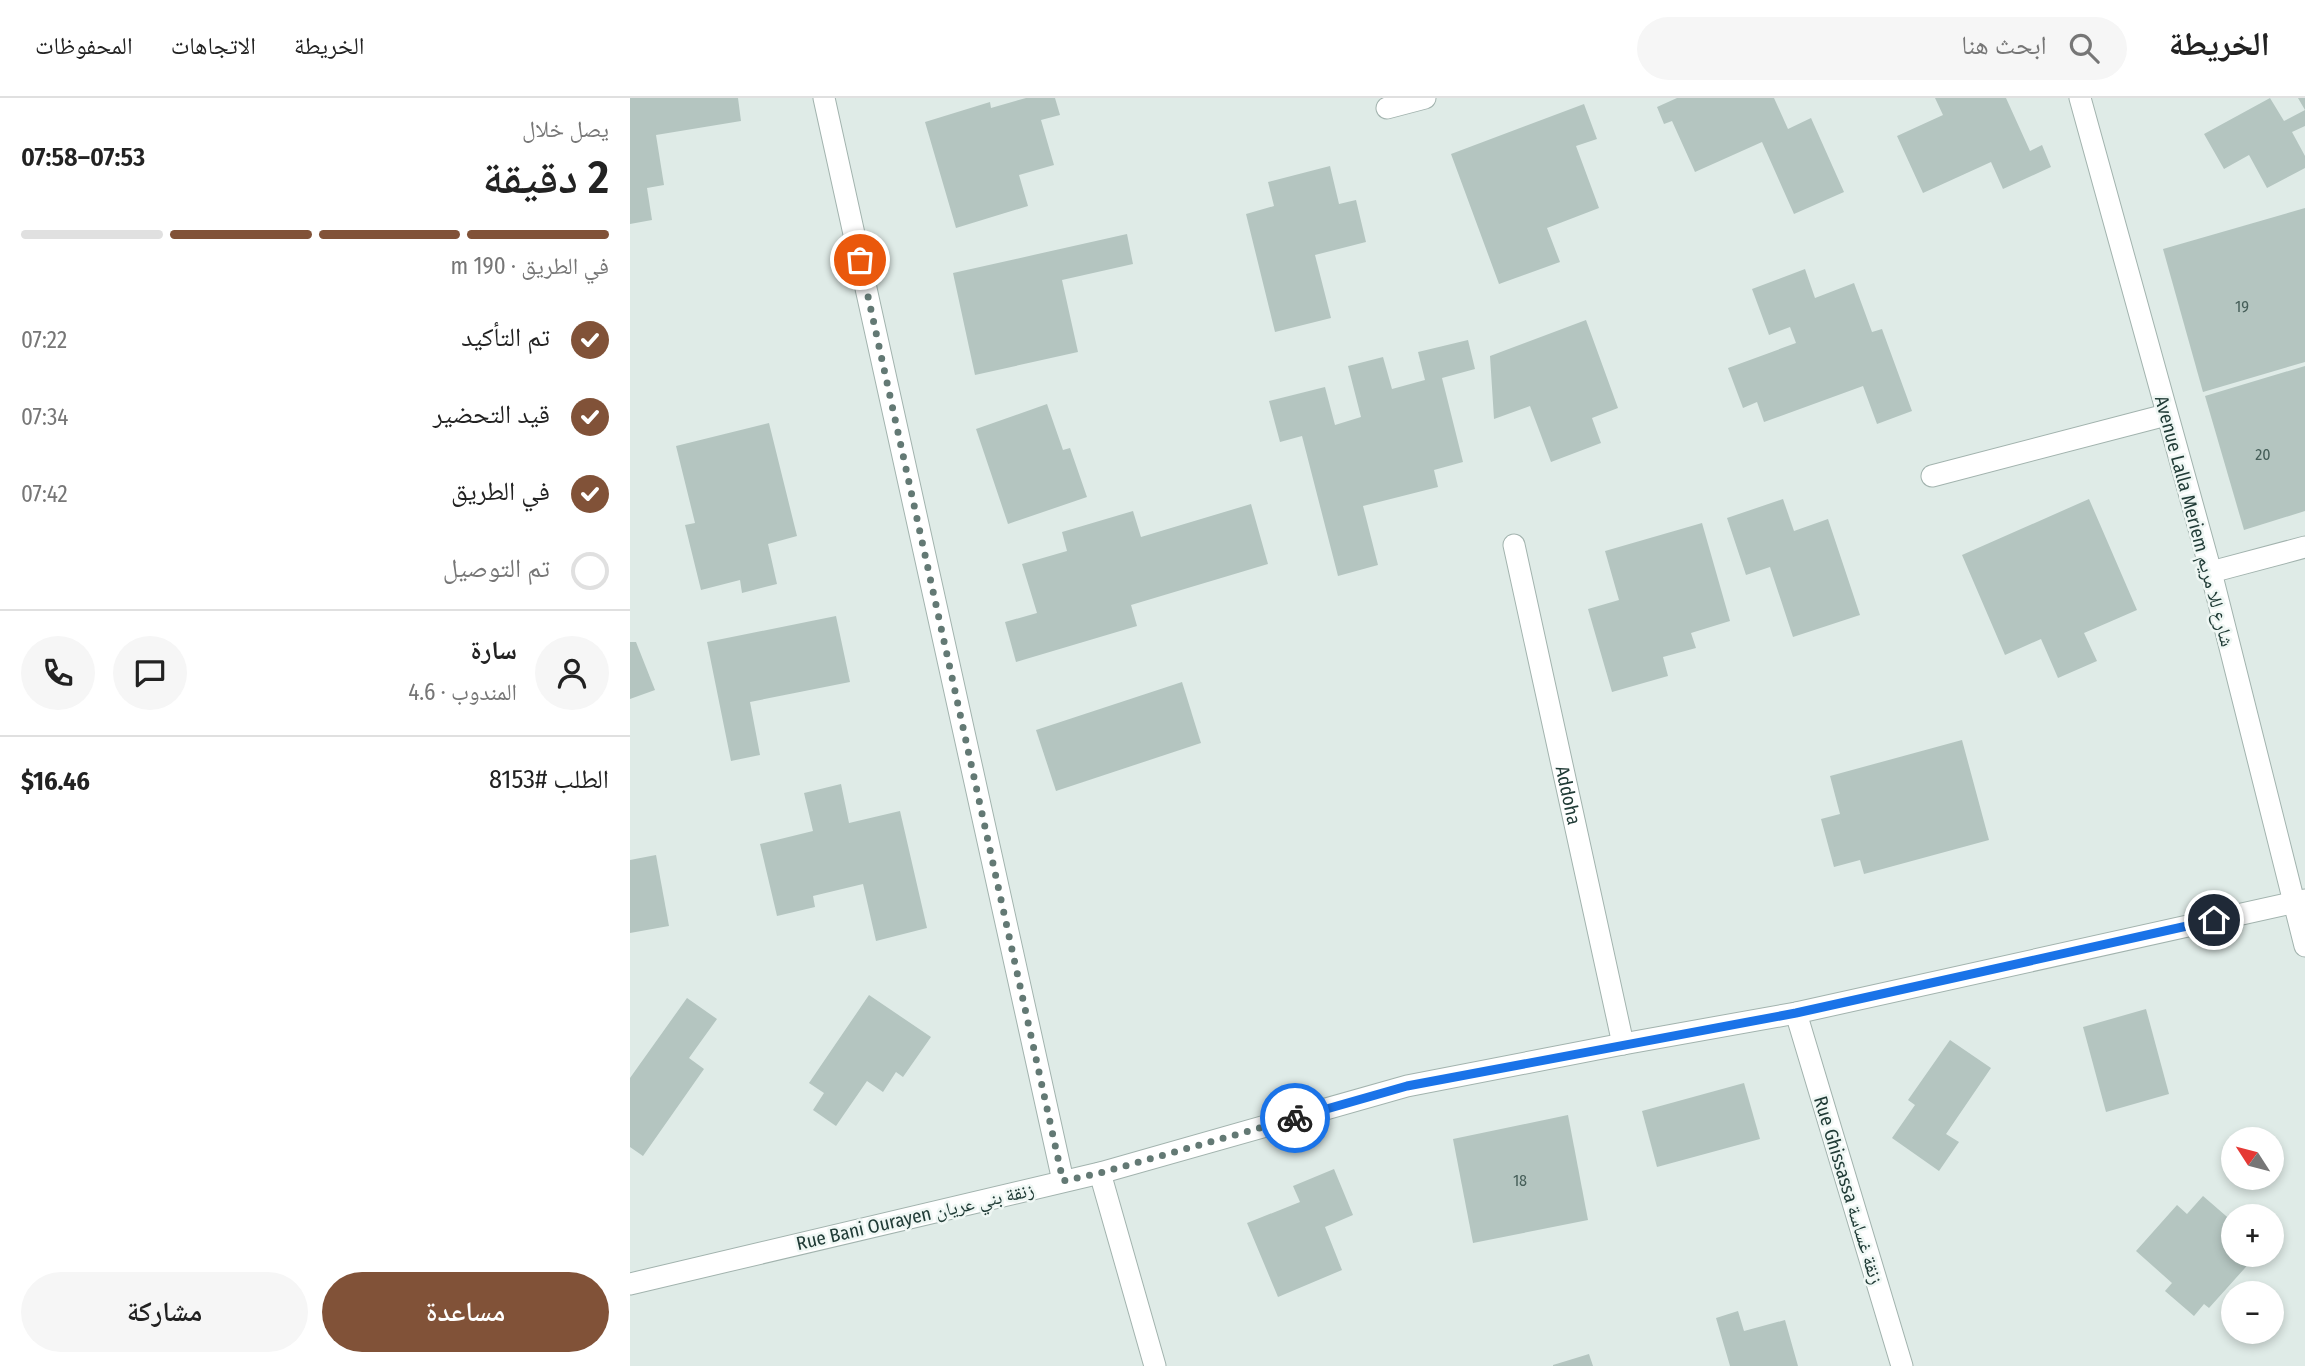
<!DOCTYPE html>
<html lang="ar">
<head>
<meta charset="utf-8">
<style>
	body { margin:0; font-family:"Fira Sans Condensed","Noto Naskh Arabic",sans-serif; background:#f6f6f6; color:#222; direction:rtl; height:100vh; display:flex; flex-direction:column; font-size:26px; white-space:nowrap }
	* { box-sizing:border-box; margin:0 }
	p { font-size:23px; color:#767676 }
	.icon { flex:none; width:38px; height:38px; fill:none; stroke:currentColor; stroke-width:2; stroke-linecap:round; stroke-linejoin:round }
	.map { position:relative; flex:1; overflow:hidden; direction:ltr }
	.side { display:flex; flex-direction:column; background:#fff; width:630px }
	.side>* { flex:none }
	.needle { width:46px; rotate:306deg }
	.fabs { position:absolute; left:1591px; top:1029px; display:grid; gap:14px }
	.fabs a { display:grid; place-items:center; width:63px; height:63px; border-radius:50%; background:#fff; box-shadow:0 4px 10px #0003; font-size:35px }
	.pin { position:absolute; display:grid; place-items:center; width:60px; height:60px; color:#fff; margin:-30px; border:4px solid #fff; border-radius:50%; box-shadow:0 2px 7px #0007 }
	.courier { position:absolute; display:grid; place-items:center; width:70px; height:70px; margin:-35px; border:5px solid #1a73e8; border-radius:50%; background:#fff; color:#222; box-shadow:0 2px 9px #0007 }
	.summary em { font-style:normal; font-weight:600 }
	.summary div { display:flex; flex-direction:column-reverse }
	.summary { display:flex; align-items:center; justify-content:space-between; height:119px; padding:0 21px }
	h1 { font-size:46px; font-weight:600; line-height:52px }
	.bar { display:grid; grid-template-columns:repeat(4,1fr); gap:10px 7px; align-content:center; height:84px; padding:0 21px }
	.bar i { height:9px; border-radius:5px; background:#e0e0e0 }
	.bar .selected { background:#815238 }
	.bar p { grid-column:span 4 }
	.line { display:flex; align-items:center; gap:18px; padding:0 21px; border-top:2px solid #e0e0e0 }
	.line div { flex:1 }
	.round { display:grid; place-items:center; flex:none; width:74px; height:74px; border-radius:37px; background:#f6f6f6 }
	ol { padding:0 21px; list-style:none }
	li { display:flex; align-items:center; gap:21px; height:77px }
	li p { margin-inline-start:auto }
	li .icon { padding:7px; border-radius:50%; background:#815238; color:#fff; stroke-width:4 }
	li:last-child { color:#767676 }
	li i { width:38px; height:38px; border:4px solid #e0e0e0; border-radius:50% }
	.cta { display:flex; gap:14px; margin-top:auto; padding:14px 21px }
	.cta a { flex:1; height:80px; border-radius:42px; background:#815238; color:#fff; font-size:28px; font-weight:600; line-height:80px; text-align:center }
	.cta a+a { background:#f6f6f6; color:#222 }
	header { display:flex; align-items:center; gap:42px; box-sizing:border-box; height:98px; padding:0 35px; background:#fff; border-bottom:2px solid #e0e0e0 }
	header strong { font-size:33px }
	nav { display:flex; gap:38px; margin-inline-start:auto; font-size:24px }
	.search { width:490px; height:63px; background:#f6f6f6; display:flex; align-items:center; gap:18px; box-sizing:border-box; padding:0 24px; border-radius:38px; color:#767676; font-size:26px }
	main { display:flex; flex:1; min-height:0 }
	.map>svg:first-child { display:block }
	.building { fill:#b4c5c0 }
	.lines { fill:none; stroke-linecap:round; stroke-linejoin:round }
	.minor-casing { stroke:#a2b3ae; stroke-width:23 }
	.minor { stroke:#fff; stroke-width:21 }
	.done { stroke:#637974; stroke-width:7; stroke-dasharray:0 12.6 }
	.route { stroke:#1a73e8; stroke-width:9 }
	.labels { text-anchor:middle; stroke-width:5; stroke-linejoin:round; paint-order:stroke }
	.number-label { font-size:16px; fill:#455e58 }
	.street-label { font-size:19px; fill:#203b36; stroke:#eff7f4 }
</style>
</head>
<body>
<header>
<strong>الخريطة</strong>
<div class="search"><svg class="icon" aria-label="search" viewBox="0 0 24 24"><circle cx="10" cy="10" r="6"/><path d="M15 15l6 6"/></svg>ابحث هنا</div>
<nav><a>الخريطة</a><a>الاتجاهات</a><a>المحفوظات</a></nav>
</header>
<main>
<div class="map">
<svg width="1675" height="1268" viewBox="0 0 1675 1268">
	<rect width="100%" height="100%" fill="#dfebe7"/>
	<g class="building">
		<polygon points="0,0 108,0 111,23 26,37 34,87 17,90 22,122 0,126"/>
		<polygon points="396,0 425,0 430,17 411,22 424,67 389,77 398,108 326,130 295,24 360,4 361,10"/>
		<polygon points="1047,0 1144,0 1158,31 1181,20 1214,94 1164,116 1132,44 1065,74 1042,23 1034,26 1027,9"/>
		<polygon points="1305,0 1376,0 1400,53 1412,47 1421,69 1373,91 1361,64 1293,95 1267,38 1313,17"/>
		<polygon points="1640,0 1654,23 1675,12 1668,0 1675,0 1675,28 1662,34 1675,58 1675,70 1637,90 1619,57 1594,71 1574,36"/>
		<polygon points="954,6 967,41 946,48 969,110 917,130 930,164 869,186 821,56"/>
		<polygon points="700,68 709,106 726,102 736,144 685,157 701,220 645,234 616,116 644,108 638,84"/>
		<polygon points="1675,110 1675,264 1573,294 1533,151"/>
		<polygon points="497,136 503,166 432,182 448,254 345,277 323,175"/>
		<polygon points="1175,171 1185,200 1224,185 1242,234 1252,231 1282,313 1247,326 1233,288 1134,324 1127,304 1113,310 1098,270 1166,245 1160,229 1139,237 1122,191"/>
		<polygon points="956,222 988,310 962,320 971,345 921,364 900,308 864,321 860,258"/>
		<polygon points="838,242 845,271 812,280 833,364 804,372 808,389 733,408 748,467 708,478 672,338 650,344 639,303 695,289 705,327 731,319 718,268 753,259 762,291 795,282 788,254"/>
		<polygon points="1675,268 1675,413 1614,432 1575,298"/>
		<polygon points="417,306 433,352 440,350 457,399 378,426 346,331"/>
		<polygon points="139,325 167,438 138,446 147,486 112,495 110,482 71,492 55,427 65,425 46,348"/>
		<polygon points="1153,401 1164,433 1198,421 1230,517 1163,539 1140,469 1116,477 1097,420"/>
		<polygon points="1459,401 1507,512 1454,535 1467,563 1428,580 1411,541 1375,557 1332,457"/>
		<polygon points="621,406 638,466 501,507 507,528 386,564 375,524 407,515 392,466 437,453 432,434 503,413 511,439"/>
		<polygon points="1072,425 1100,523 1061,535 1066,550 1033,559 1038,578 982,594 958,511 989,502 975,453"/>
		<polygon points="206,518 220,584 120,604 130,657 101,663 77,544"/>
		<polygon points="0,544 6,544 25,592 0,601"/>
		<polygon points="552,584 571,645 426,693 406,632"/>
		<polygon points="1332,642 1359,742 1234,776 1230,762 1204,769 1191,721 1210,716 1200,678"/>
		<polygon points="211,686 219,725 270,713 297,830 246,843 233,786 183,798 185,809 147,818 130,746 183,733 174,695"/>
		<polygon points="26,757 39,828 0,835 0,762"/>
		<polygon points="239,897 301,939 273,979 266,974 253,994 237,983 206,1028 183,1012 194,995 179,985"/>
		<polygon points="57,900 87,921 59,960 74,971 13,1058 0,1049 0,980"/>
		<polygon points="1516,911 1539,996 1476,1014 1453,929"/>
		<polygon points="1320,942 1361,970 1316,1036 1329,1044 1309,1073 1262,1040 1285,1007 1278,1002"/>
		<polygon points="1114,985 1130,1041 1027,1069 1012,1013"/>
		<polygon points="938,1017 958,1122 843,1145 823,1041"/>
		<polygon points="704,1071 723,1117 695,1129 712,1172 648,1199 617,1125 670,1104 663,1088"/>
		<polygon points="1573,1098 1603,1124 1603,1157 1618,1157 1623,1161 1579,1210 1574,1206 1564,1218 1535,1193 1542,1185 1506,1153 1547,1107 1557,1116"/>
		<polygon points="1108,1213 1114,1233 1155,1222 1168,1268 1100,1268 1086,1220"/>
		<polygon points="959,1256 963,1268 923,1268 923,1267"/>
	</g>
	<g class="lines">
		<g class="minor-casing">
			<g id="minor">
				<polyline points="194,0 433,1083"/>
				<polyline points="1450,0 1581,474 1675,848"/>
				<polyline points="757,10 795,0"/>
				<polyline points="1302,378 1536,317"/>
				<path id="s1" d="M884,447L993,946"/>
				<polyline points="1581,474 1675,449"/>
				<polyline points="1166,915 1272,1268"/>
				<polyline points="470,1075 525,1268"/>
				<polyline points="0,1186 470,1075 777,988 993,946 1166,915 1675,802"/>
			</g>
		</g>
		<use href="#minor" class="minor"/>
	</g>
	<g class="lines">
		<polyline class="done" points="230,162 433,1083 470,1075 665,1020"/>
		<polyline class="route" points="665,1020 777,988 1166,915 1584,822"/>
	</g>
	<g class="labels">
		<g class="number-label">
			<text x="1612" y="214">19</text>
			<text x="1633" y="362">20</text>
			<text x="890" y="1088">18</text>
		</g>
		<g class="street-label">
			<text transform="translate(1565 423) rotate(75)" y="7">Avenue Lalla Meriem شارع للا مريم</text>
			<text dy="7" stroke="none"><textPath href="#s1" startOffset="256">Addoha</textPath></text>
			<text transform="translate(1219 1092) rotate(73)" y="7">Rue Ghissassa زنقة غساسة</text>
			<text transform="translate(285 1118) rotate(-13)" y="7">Rue Bani Ourayen زنقة بني عريان</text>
		</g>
	</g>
</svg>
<div class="fabs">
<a><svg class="needle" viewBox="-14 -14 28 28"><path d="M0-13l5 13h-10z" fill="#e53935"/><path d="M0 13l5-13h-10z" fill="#767676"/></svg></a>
<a>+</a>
<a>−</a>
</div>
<div class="pin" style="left:230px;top:162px;background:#ea580c"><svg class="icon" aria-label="bag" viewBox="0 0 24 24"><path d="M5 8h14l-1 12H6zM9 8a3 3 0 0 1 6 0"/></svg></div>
<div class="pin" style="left:1584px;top:822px;background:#1f2937"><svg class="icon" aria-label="home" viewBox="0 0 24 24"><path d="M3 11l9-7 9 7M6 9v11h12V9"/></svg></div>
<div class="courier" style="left:665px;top:1020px"><svg class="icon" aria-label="bike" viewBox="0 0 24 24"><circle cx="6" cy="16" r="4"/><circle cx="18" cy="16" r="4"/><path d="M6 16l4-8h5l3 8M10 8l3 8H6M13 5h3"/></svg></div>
</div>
<section class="side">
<div class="summary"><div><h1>2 دقيقة</h1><p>يصل خلال</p></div><em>07:53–07:58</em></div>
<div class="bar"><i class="selected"></i><i class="selected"></i><i class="selected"></i><i></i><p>في الطريق · 190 m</p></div>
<ol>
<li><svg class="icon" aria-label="check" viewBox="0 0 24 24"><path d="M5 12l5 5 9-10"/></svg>تم التأكيد<p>07:22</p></li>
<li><svg class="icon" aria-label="check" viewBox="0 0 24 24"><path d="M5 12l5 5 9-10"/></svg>قيد التحضير<p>07:34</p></li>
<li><svg class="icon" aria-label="check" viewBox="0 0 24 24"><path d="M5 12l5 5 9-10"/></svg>في الطريق<p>07:42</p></li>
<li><i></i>تم التوصيل</li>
</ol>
<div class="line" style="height:126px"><a class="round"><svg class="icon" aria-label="person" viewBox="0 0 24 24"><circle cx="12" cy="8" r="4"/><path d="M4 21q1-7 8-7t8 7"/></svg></a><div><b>سارة</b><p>المندوب · 4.6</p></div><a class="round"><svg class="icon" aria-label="chat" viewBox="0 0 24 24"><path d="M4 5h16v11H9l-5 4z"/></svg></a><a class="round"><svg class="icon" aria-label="phone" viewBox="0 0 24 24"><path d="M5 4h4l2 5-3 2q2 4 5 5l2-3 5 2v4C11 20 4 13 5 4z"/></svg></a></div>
<div class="line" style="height:91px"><div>الطلب #8153</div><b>$16.46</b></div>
<div class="cta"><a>مساعدة</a><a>مشاركة</a></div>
</section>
</main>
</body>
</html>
